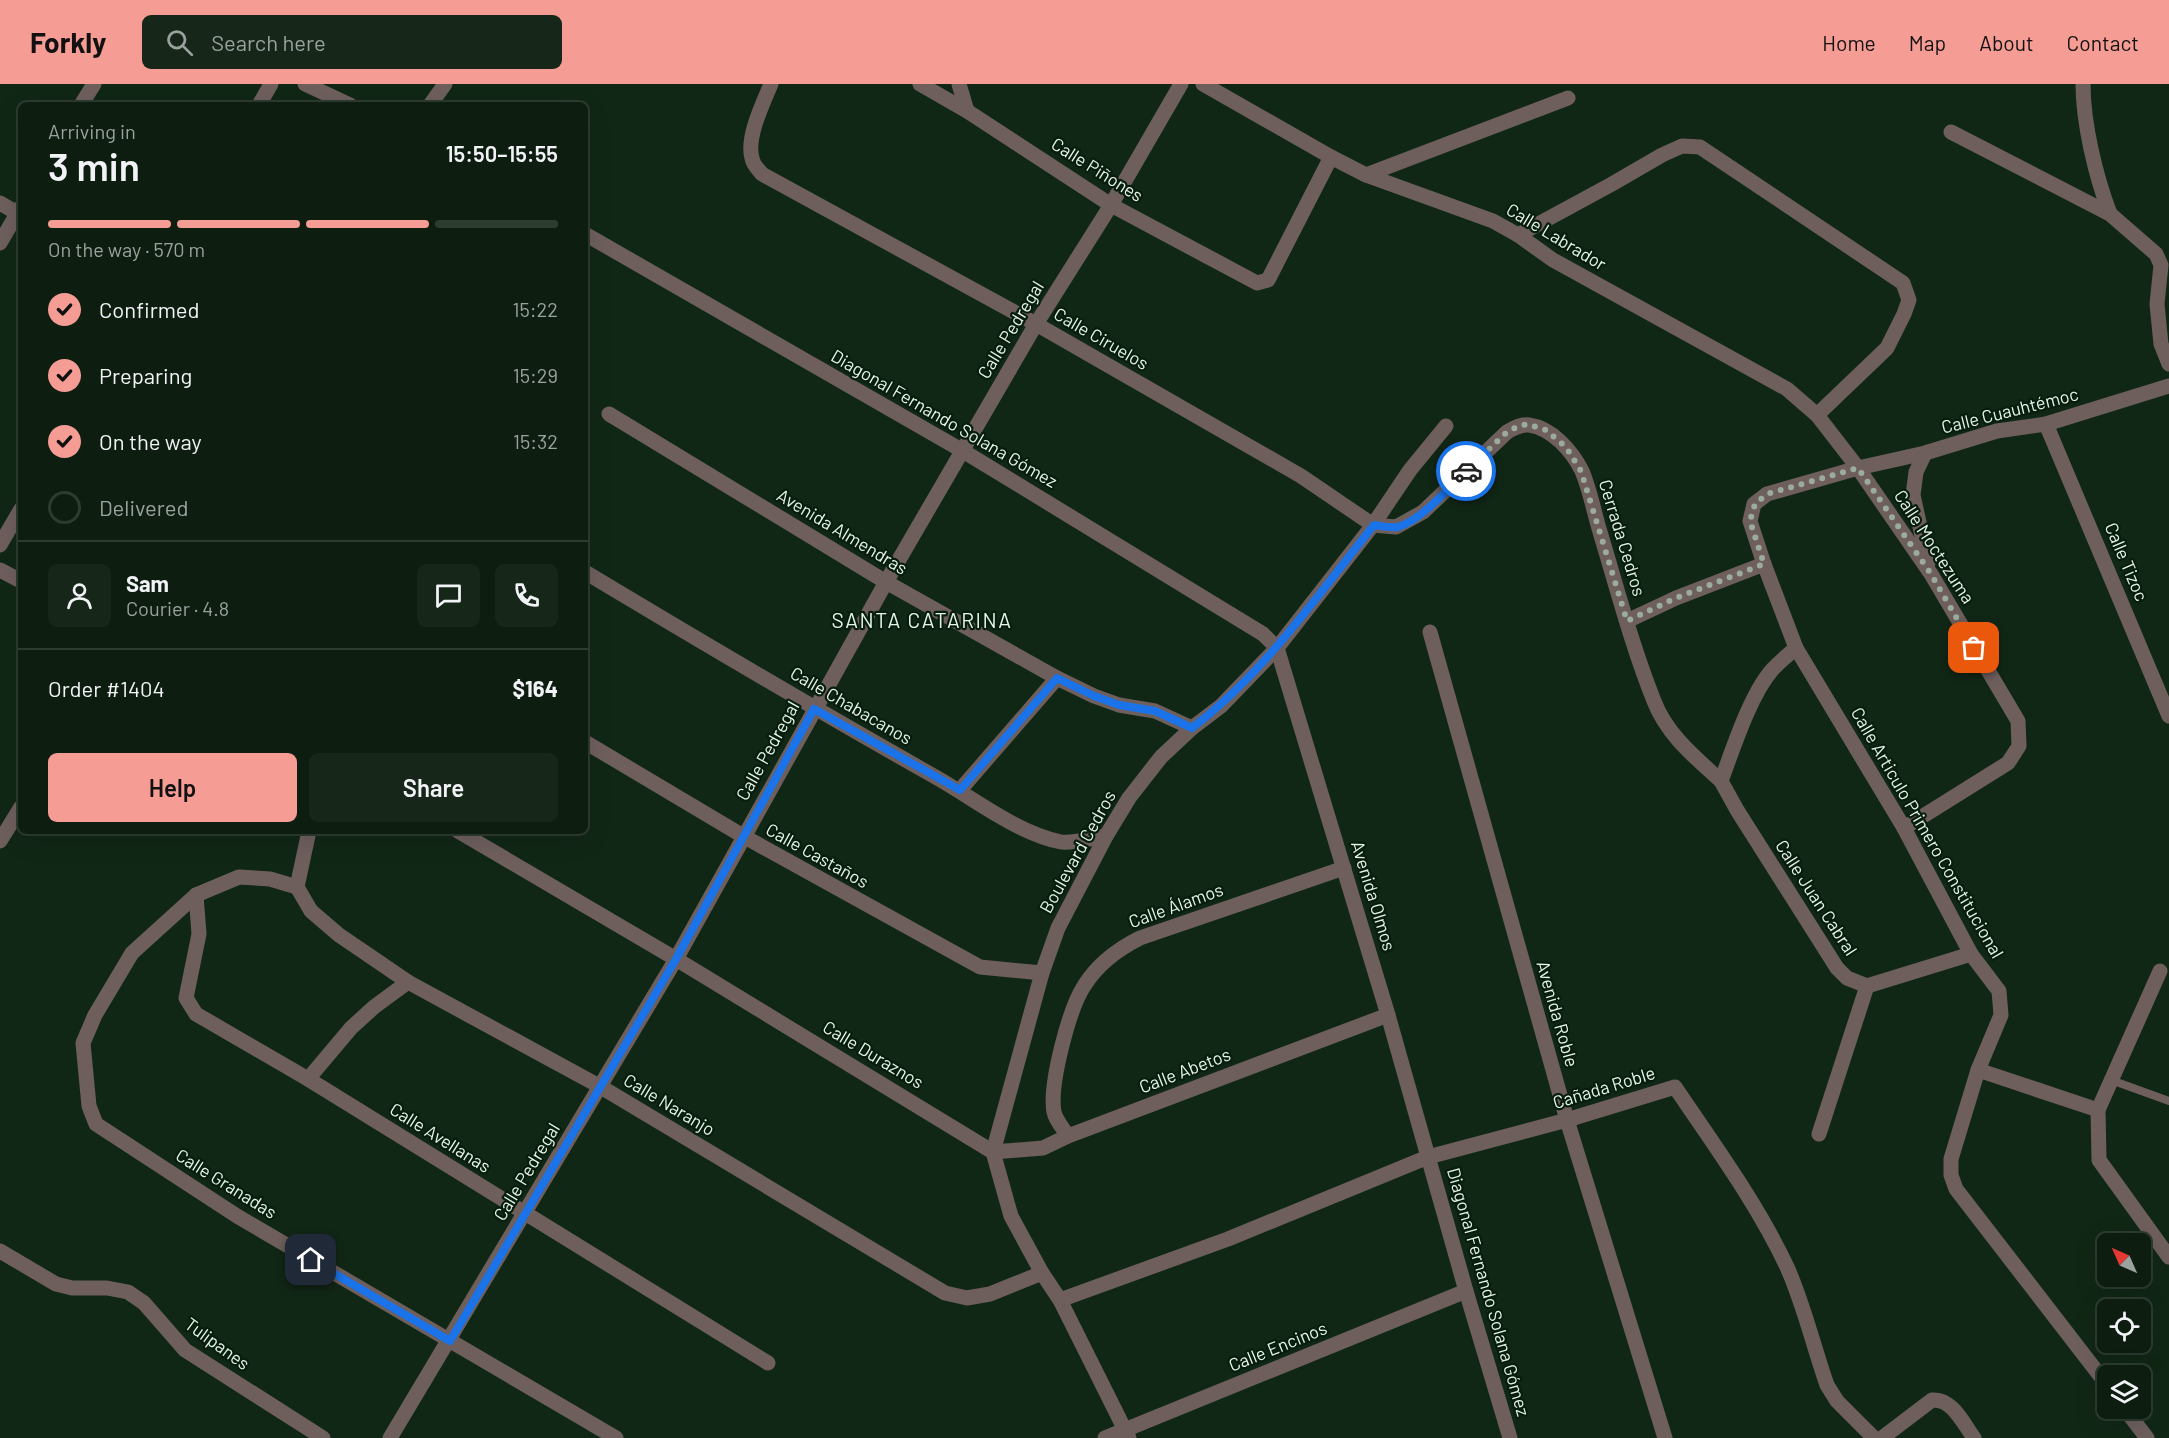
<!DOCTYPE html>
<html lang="en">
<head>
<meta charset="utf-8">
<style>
	body { margin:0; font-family:Barlow,sans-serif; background:#162619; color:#f1f3f6; height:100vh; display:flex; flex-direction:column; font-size:22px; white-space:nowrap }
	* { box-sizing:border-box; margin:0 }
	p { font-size:20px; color:#9aa29f }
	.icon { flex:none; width:33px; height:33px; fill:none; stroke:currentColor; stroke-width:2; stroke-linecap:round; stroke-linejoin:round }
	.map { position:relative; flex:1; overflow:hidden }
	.side { position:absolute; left:18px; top:18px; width:570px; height:732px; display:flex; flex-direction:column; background:#0d1d10; border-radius:9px; box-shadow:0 6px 24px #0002,0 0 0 2px #2d3b30 }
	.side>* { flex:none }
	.needle { width:39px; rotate:315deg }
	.fabs { position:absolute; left:2097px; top:1149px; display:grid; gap:12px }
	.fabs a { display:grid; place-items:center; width:54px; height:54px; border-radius:9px; background:#0d1d10; box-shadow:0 6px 24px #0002,0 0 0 2px #2d3b30; font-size:30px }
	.pin { position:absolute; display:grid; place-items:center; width:51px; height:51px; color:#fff; margin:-26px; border-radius:12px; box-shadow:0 3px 9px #0006 }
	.courier { position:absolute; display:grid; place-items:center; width:60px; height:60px; margin:-30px; border:4px solid #1a73e8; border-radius:50%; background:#fff; color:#222; box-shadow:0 2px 8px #0007 }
	.overview em { font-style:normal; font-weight:600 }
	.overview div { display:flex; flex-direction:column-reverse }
	.overview { display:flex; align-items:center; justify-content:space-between; height:102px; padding:0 30px }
	h1 { font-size:39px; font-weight:600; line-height:45px }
	.bar { display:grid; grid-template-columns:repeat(4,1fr); gap:9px 6px; align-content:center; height:72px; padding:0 30px }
	.bar i { height:8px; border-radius:4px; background:#2d3b30 }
	.bar .on { background:#f59c94 }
	.bar p { grid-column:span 4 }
	.line { display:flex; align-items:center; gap:15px; padding:0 30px; border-top:2px solid #2d3b30 }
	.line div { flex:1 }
	.round { display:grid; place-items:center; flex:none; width:63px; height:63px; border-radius:9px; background:#162619 }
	ol { padding:0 30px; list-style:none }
	li { display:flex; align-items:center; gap:18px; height:66px }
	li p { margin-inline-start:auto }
	li .icon { padding:6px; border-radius:50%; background:#f59c94; color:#111; stroke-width:4 }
	li:last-child { color:#9aa29f }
	li i { width:33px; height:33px; border:3px solid #2d3b30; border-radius:50% }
	.button { display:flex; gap:12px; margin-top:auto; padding:12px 30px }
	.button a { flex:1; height:69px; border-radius:9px; background:#f59c94; color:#111; font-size:24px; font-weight:600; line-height:69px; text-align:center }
	.button a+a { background:#162619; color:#f1f3f6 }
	header { display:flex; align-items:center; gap:36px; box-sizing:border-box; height:84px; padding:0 30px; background:#f59c94; color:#111 }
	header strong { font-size:28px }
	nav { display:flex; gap:33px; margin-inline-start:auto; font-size:21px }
	.search { width:420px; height:54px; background:#162619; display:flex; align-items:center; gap:15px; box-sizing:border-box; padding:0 21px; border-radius:9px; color:#9aa29f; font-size:22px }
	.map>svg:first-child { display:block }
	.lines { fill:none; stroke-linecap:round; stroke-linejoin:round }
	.service { stroke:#6e5f5d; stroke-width:8 }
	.minor { stroke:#6e5f5d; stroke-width:15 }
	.tertiary { stroke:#6e5f5d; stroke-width:15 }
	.done { stroke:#9bac9e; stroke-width:6; stroke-dasharray:0 10.8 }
	.route { stroke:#1a73e8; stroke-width:8 }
	.labels { text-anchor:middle; stroke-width:4.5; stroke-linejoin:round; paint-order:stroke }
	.street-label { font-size:18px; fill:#e6f4e8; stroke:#071d0d }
	.quarter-label { font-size:21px; letter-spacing:1.5px; fill:#e6f4e8; stroke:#071d0d }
</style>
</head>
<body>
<header>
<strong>Forkly</strong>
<div class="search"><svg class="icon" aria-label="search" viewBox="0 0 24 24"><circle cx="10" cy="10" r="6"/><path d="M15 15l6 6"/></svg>Search here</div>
<nav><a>Home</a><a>Map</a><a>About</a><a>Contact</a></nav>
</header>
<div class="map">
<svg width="2169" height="1354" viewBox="0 0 2169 1354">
	<rect width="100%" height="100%" fill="#112716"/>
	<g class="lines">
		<polyline class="service" points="2111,996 2169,1017"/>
		<g class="minor">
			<polyline points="305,0 350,21"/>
			<path d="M771,0C763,19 746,54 752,74C753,81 758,85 762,90L1036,240L1301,392L1373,441L1396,443L1423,428L1507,348C1514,344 1521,340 1529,341C1552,344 1572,367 1582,387C1590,406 1594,428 1600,448C1617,504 1632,562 1654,617C1667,651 1695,673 1721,697"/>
			<polyline points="920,0 967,27 1111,121 1257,199 1268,196 1331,73"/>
			<polyline points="959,0 967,27"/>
			<polyline points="1203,0 1331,73 1366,91 1493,137 1518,151 1553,176 1787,305 1817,331 1858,384 1931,490 2018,637 2019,662 2008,679 1904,744"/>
			<path d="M2083,0C2083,40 2096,93 2110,130"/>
			<polyline points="81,21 94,0"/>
			<polyline points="259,21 271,0"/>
			<polyline points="430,21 445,0"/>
			<polyline points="1951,48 2110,130 2156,170 2161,181 2157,220 2161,260 2169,280"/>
			<polyline points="1366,91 1568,14"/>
			<polyline points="0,119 17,129"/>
			<polyline points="585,150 963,367 1263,550 1277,564 1388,931 1466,1207 1510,1354"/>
			<polyline points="1518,151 1612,100 1662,71 1682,62 1700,63 1903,199 1909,216 1904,230 1887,264 1817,331"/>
			<polyline points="0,159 21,123"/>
			<polyline points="609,330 886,498 1057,594 1094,612 1119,621 1155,627 1192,644"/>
			<polyline points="2046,340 2169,632"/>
			<polyline points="1925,369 1916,388 1913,411 1928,479"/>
			<polyline points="0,461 21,425"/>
			<polyline points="0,486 21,497"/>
			<path d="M585,488C700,557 815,625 932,691C972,713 1016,749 1061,758C1072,760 1095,753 1106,752"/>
			<polyline points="1627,537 1676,514 1764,480"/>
			<polyline points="1430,548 1567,1036 1665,1354"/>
			<path d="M1796,564C1788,571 1779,578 1772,586C1750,611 1733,665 1721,697L1737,726L1837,884L1847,894L1867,902"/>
			<polyline points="585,658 743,752 980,883 1042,889"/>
			<polyline points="960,706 1057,594"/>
			<polyline points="458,747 676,875 993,1068 1011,1132 1042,1189 1060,1216 1129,1354"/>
			<polyline points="0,757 21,723"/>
			<polyline points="297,803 270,795 239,793 196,811 132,869 95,931 83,959 89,1022 96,1040 237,1132 616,1354"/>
			<polyline points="297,803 311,827 339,851 408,898 601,1003 945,1209 967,1214 990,1210 1042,1189"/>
			<polyline points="297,803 309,747"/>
			<polyline points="196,811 199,850 186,914 196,930 308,995 768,1279"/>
			<polyline points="2160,887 2098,1026 2099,1076 2169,1173"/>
			<polyline points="1867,902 1971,870"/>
			<polyline points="1978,986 2098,1026"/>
			<polyline points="308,995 351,944 374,923 408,898"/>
			<polyline points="1819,1050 1867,902"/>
			<path d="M1068,1052C1063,1044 1056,1037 1054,1028C1049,1001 1069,925 1084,902C1097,881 1118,865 1140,854L1344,784"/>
			<polyline points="993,1068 1042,889 1058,844 1106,752 1129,714 1161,673 1192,644 1221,622 1277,564 1373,441 1410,386 1446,342"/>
			<polyline points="993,1068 1043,1064 1068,1052 1388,931"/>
			<polyline points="0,1167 56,1200 72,1204 107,1204 128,1208 144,1219 185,1266 323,1354"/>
			<path d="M1060,1216L1228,1155L1428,1073L1567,1036L1675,1003C1714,1061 1757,1119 1787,1183C1803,1218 1814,1264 1827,1301L1837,1317L1874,1354"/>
			<polyline points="2108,1302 1956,1105 1951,1091 1951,1075 1978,986 2001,931 1999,907 1971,870 1904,744 1796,564 1764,480 1750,437 1754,420 1767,410 1858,384 1925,369 1997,347 2046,340 2169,302"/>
			<polyline points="2124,1324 2147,1354"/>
			<polyline points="1105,1354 1466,1207"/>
			<path d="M1882,1354L1932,1316C1952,1314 1963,1339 1974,1354"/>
		</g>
		<polyline class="tertiary" points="390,1354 676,875 886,498 1036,240 1111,121 1181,0"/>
	</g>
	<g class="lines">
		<polyline class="done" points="1466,387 1507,348 1517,343 1527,340 1546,346 1566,363 1581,387 1627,537 1676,514 1764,480 1750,437 1755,420 1767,410 1858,384 1931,490 1974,564"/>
		<path class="route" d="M311,1176L450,1257L676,875L814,625L960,706L1057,594L1094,612L1119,621L1155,627L1192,644C1265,588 1317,512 1374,441C1381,442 1391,444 1398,443C1422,436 1448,404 1466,387"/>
	</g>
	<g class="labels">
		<g class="street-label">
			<text transform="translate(1097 86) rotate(32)" y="6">Calle Piñones</text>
			<text transform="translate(1556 153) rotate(31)" y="6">Calle Labrador</text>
			<text transform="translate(1011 246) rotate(-59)" y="6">Calle Pedregal</text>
			<text transform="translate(1101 255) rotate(30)" y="6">Calle Ciruelos</text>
			<text transform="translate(2010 327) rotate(-14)" y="6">Calle Cuauhtémoc</text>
			<text transform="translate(944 335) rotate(30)" y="6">Diagonal Fernando Solana Gómez</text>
			<text transform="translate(842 448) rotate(31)" y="6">Avenida Almendras</text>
			<text transform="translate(1622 454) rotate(73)" y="6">Cerrada Cedros</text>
			<text transform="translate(1934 463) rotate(57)" y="6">Calle Moctezuma</text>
			<text transform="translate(2126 478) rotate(67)" y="6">Calle Tizoc</text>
			<text transform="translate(851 622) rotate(30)" y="6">Calle Chabacanos</text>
			<text transform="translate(768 667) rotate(-61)" y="6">Calle Pedregal</text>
			<text transform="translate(1927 749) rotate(60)" y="6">Calle Articulo Primero Constitucional</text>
			<text transform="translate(1078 768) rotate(-61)" y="6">Boulevard Cedros</text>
			<text transform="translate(817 772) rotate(29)" y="6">Calle Castaños</text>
			<text transform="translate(1373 812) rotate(73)" y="6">Avenida Olmos</text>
			<text transform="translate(1816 814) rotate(57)" y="6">Calle Juan Cabral</text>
			<text transform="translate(1176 822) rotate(-20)" y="6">Calle Álamos</text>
			<text transform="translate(1557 930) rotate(74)" y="6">Avenida Roble</text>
			<text transform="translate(873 971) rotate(31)" y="6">Calle Duraznos</text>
			<text transform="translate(1185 987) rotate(-21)" y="6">Calle Abetos</text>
			<text transform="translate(1604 1004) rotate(-17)" y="6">Cañada Roble</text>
			<text transform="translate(669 1021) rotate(31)" y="6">Calle Naranjo</text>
			<text transform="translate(440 1054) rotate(32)" y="6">Calle Avellanas</text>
			<text transform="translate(527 1088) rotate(-59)" y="6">Calle Pedregal</text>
			<text transform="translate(226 1100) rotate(32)" y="6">Calle Granadas</text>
			<text transform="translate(1488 1208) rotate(74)" y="6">Diagonal Fernando Solana Gómez</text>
			<text transform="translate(217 1260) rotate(36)" y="6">Tulipanes</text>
			<text transform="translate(1278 1263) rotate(-22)" y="6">Calle Encinos</text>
		</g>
		<g class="quarter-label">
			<text x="922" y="544">SANTA CATARINA</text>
		</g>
	</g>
</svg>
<div class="fabs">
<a><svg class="needle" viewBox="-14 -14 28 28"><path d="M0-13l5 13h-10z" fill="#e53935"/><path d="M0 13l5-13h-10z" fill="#9aa29f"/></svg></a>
<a><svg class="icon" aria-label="locate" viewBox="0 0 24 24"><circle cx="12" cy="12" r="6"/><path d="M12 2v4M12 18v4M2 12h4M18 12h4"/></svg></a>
<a><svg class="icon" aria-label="layers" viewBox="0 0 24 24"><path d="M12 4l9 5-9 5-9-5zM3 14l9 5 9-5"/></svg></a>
</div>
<div class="pin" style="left:1974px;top:564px;background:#ea580c"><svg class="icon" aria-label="bag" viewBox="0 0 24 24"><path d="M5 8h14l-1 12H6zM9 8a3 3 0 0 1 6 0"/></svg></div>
<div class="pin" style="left:311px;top:1176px;background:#1f2937"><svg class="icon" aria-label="home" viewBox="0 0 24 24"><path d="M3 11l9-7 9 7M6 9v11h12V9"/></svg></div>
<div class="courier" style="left:1466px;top:387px"><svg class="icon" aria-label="car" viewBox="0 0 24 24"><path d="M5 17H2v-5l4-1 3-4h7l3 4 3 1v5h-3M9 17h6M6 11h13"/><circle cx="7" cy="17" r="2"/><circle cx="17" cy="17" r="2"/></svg></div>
<section class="side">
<div class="overview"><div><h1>3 min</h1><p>Arriving in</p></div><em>15:50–15:55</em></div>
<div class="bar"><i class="on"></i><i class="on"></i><i class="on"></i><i></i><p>On the way · 570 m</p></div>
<ol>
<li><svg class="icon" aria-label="check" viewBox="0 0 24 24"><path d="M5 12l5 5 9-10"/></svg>Confirmed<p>15:22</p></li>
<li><svg class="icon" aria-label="check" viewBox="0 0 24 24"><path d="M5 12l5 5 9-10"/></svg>Preparing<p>15:29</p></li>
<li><svg class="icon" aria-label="check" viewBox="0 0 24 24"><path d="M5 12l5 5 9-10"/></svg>On the way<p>15:32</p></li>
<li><i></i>Delivered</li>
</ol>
<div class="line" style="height:108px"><a class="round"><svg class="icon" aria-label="person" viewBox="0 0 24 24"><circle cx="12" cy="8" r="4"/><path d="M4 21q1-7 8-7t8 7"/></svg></a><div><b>Sam</b><p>Courier · 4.8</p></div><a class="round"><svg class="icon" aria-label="chat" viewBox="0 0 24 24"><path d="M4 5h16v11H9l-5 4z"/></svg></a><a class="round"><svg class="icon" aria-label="phone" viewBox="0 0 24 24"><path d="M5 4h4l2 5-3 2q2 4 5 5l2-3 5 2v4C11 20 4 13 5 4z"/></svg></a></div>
<div class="line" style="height:78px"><div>Order #1404</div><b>$164</b></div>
<div class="button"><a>Help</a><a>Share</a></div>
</section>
</div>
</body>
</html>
